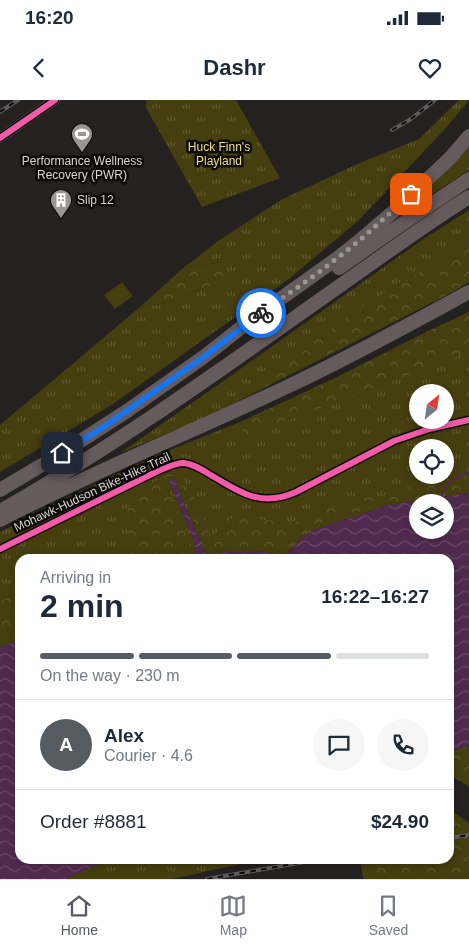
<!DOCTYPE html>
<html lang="en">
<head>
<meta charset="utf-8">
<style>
	body { margin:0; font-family:Arial,sans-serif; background:#f6f6f7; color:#1f2937; height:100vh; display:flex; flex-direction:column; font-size:19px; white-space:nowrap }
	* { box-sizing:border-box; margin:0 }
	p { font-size:16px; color:#747a83 }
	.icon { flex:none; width:28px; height:28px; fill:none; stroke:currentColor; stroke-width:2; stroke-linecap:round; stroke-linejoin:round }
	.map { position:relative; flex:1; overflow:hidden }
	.details { position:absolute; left:15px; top:454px; width:439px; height:310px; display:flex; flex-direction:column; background:#fff; border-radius:15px; box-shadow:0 2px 8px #0003 }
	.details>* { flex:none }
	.needle { width:32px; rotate:30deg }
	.tools { position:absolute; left:409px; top:284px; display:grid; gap:10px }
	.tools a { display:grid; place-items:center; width:45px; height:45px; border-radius:50%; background:#fff; box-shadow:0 2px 8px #0003; font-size:25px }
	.pin { position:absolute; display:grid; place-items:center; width:42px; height:42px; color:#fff; margin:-21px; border-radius:10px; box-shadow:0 2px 8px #0006 }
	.courier { position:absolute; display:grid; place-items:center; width:50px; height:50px; margin:-25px; border:4px solid #1a73e8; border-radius:50%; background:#fff; color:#222; box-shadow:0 1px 6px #0007 }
	.summary em { font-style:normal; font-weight:800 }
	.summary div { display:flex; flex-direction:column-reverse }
	.summary { display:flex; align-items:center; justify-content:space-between; height:85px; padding:0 25px }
	h1 { font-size:32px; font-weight:800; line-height:38px }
	.bar { display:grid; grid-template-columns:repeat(4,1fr); gap:8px 5px; align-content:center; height:60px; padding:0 25px }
	.bar i { height:6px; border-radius:4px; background:#e0e1e3 }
	.bar .current { background:#565a61 }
	.bar p { grid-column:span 4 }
	.line { display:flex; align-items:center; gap:12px; padding:0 25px; border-top:1px solid #e0e1e3 }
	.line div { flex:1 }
	.round { display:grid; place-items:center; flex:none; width:52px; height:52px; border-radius:26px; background:#f6f6f7 }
	.status { display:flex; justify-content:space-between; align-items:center; height:35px; padding:0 25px; background:#fff; direction:ltr }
	.status svg { height:14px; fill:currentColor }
	header { display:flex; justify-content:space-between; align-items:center; height:65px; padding:0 25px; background:#fff; font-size:22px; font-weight:800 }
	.tab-bar { display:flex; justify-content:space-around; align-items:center; height:70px; border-top:1px solid #e0e1e3; background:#fff; font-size:14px; color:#747a83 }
	.tab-bar a { display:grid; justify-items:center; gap:2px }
	.tab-bar .current { color:#565a61 }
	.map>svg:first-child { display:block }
	.grass { fill:url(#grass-tufts); fill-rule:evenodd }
	.forest { fill:url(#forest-crowns) }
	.pitch { fill:#453e0f }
	.water { fill:url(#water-waves); fill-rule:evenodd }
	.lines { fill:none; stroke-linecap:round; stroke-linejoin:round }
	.stream { stroke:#502a4e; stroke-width:2 }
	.minor { stroke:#5e5557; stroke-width:10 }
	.highway { stroke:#665b5c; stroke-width:14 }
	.rail-casing { stroke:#625c5d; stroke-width:4 }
	.rail { stroke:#0d0b0a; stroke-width:2; stroke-dasharray:5.5; stroke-linecap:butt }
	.cycleway-casing { stroke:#0d0b0a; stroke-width:9 }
	.cycleway { stroke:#f35aa7; stroke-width:6 }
	.done { stroke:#9a9695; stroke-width:5; stroke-dasharray:0 9 }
	.route { stroke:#1a73e8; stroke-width:6 }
	.labels { text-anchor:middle; stroke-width:5; stroke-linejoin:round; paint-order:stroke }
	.park-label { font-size:12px; fill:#eddf82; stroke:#0d0b0a }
	.poi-label { font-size:12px; fill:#d9d5d4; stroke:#0d0b0a }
	.street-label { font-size:12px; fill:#d9d5d4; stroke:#0d0b0a }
</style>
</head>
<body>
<div class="status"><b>16:20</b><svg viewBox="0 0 49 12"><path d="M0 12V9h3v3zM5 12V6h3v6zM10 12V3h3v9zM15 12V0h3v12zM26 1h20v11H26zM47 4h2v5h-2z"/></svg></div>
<header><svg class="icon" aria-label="back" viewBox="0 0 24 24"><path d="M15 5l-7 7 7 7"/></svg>Dashr<svg class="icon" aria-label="heart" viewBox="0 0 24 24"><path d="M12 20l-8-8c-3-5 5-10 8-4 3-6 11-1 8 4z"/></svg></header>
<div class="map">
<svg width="469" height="779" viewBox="0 0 469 779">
	<defs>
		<pattern id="grass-tufts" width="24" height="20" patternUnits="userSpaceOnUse" patternTransform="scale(1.25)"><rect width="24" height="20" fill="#453e0f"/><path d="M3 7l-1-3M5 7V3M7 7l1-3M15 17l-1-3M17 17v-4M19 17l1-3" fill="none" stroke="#5f5931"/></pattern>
		<pattern id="forest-crowns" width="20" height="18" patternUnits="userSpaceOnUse" patternTransform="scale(1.25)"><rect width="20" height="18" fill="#453e0f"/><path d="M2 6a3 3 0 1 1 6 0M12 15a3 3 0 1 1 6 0" fill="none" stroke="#5f5931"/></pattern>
		<pattern id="water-waves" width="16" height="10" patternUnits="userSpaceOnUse" patternTransform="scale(1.25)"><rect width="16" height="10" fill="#502a4e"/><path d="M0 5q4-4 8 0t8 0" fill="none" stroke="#694867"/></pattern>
	</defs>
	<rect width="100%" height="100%" fill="#252120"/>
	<g class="grass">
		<polygon points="145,0 236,0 280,78 202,107 145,6 147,3"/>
		<polygon points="459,0 469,0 445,29 358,121 290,178 113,304 0,372 0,325 140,207 168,203 206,187 223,183 221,162 182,169 221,139 281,100 357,64 419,39"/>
		<polygon points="469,46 469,70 402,114"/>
		<polygon points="469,110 469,142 449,158 402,181 249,289 207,317 120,353 205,294 422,140"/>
		<path d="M469,248V393L388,405L316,429L301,438L292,449L282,456L270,459L266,451L253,452H224L221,453L217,457C210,457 207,453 203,448L178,389L176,380L170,383L194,441L196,449L194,459H20V540L0,547V432L92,386L170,350L240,322L243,332ZM418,292H445V320H418ZM418,348H445V375H418Z"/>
		<polygon points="109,759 263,759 172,779 66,779"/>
	</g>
	<g class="forest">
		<polygon points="469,142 469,182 447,195 207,317 249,289 355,212 402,181 449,158"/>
		<polygon points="222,162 226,171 223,183 206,187 168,203 140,207 182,169"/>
		<polygon points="469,212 469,252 244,337 240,322 337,277 428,231"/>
		<polygon points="174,373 180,376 184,380 193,396 209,430 211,441 221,426 234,417 242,414 265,420 296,422 336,403 371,397 382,398 414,385 419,377 425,375 445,375 445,373 456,374 469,377 469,390 384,403 348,416 318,424 301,435 290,445 271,449 249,450 227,450 218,451 213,454 209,452 203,444 177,378 172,376 169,377 167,380 172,398 185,427 192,447 188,457 178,459 132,459 128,444 127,413 134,394 167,375"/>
		<polygon points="20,492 20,537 0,543 0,502"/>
		<polygon points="469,646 469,687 449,674 449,652"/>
		<polygon points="449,709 469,723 469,779 363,779 360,759 449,759"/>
	</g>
	<polygon class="pitch" points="122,182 133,196 115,209 104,195"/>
	<g class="water">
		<polygon points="172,377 176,380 178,389 203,448 209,455 217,457 221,453 224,451 253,452 266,451 270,459 194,459 196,449 194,441 170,383 170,379"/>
		<path d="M469,393V646L449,652V459H273L282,456L292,450L301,438L316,429L388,405ZM418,402H445V430H418Z"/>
		<polygon points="20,540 20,759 109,759 66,779 0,779 0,547"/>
	</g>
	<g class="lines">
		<path class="stream" d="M441,397C448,380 453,379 469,373"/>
		<polyline class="minor" points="0,38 55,0"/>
		<g class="highway">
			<polyline points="339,168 402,124 469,79"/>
			<polyline points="0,390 62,353 127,311 205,256 252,219 339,157 359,141 394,111 450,58 469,36"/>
			<path d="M0,411C119,344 230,263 341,185C383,155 425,125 469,97"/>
			<path d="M0,420C96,370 197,330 295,283C354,255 412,223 469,192"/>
		</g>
		<g class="rail-casing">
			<g id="rail">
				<polyline points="0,12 18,0"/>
				<polyline points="392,30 411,19 435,0"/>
				<polyline points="449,738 469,735"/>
				<polyline points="207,779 322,759"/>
			</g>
		</g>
		<use href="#rail" class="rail"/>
		<g class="cycleway-casing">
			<g id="cycleway">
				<polyline points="0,38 55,0"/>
				<path d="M0,449L158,371C166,368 175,363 184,363C193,364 201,369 209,374C240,392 260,408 296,392L394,341L429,329L469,320"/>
			</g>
		</g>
		<use href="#cycleway" class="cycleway"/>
	</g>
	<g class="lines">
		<polyline class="done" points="261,213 318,173 359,141 411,94"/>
		<polyline class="route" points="62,353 105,326 205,256 261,213"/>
	</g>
	<defs>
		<g id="stadium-pin" transform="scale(1.125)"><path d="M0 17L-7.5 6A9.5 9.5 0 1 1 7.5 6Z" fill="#9a9695" stroke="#0d0b0a"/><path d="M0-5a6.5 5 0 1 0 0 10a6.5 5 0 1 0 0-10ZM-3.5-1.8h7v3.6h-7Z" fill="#fff"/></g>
		<g id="building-pin" transform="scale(1.125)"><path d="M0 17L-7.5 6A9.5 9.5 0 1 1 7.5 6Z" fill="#9a9695" stroke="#0d0b0a"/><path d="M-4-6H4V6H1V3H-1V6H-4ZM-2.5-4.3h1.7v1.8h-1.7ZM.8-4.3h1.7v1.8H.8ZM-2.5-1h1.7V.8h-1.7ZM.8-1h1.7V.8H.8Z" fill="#fff"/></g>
	</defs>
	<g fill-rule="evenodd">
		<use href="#stadium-pin" x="82" y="34"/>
		<use href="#building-pin" x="61" y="100"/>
	</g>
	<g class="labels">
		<g class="park-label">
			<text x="219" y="51">Huck Finn's<tspan x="219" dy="14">Playland</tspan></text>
		</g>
		<g class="poi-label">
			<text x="82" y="65">Performance Wellness<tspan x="82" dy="14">Recovery (PWR)</tspan></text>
			<text x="77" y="104" text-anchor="start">Slip 12</text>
		</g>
		<g class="street-label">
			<text transform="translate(92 392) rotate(-25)" y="4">Mohawk-Hudson Bike-Hike Trail</text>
		</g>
	</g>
</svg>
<div class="tools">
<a><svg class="needle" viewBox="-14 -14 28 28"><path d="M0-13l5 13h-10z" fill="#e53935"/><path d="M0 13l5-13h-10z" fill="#747a83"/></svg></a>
<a><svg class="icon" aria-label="locate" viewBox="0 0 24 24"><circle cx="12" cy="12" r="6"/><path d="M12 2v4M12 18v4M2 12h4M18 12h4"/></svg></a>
<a><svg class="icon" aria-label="layers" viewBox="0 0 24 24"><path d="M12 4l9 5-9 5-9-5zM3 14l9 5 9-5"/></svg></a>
</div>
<div class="pin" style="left:411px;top:94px;background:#ea580c"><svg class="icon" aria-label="bag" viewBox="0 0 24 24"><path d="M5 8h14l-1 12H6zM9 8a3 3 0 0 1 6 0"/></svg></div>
<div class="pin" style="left:62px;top:353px;background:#1f2937"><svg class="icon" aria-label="home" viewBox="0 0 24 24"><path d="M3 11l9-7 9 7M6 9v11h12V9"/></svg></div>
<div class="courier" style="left:261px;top:213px"><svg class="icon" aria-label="bike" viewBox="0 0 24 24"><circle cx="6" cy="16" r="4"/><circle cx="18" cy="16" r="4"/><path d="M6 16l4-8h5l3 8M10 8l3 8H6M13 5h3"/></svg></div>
<section class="details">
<div class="summary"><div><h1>2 min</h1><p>Arriving in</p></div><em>16:22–16:27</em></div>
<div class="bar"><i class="current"></i><i class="current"></i><i class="current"></i><i></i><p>On the way · 230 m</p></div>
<div class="line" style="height:90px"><b class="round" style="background:#565a61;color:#fff">A</b><div><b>Alex</b><p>Courier · 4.6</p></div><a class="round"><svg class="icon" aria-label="chat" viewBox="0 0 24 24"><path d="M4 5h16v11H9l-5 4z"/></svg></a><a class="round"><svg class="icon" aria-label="phone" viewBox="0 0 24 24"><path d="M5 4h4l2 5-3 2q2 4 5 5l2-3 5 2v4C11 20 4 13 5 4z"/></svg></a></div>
<div class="line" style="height:65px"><div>Order #8881</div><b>$24.90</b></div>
</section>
</div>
<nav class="tab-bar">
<a class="current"><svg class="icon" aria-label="home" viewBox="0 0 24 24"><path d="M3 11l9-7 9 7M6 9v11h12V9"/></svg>Home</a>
<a><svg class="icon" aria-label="map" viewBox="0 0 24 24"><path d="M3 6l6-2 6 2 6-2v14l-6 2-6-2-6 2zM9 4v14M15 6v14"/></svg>Map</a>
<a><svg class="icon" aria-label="saved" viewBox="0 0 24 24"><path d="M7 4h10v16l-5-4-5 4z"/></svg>Saved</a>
</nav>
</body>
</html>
